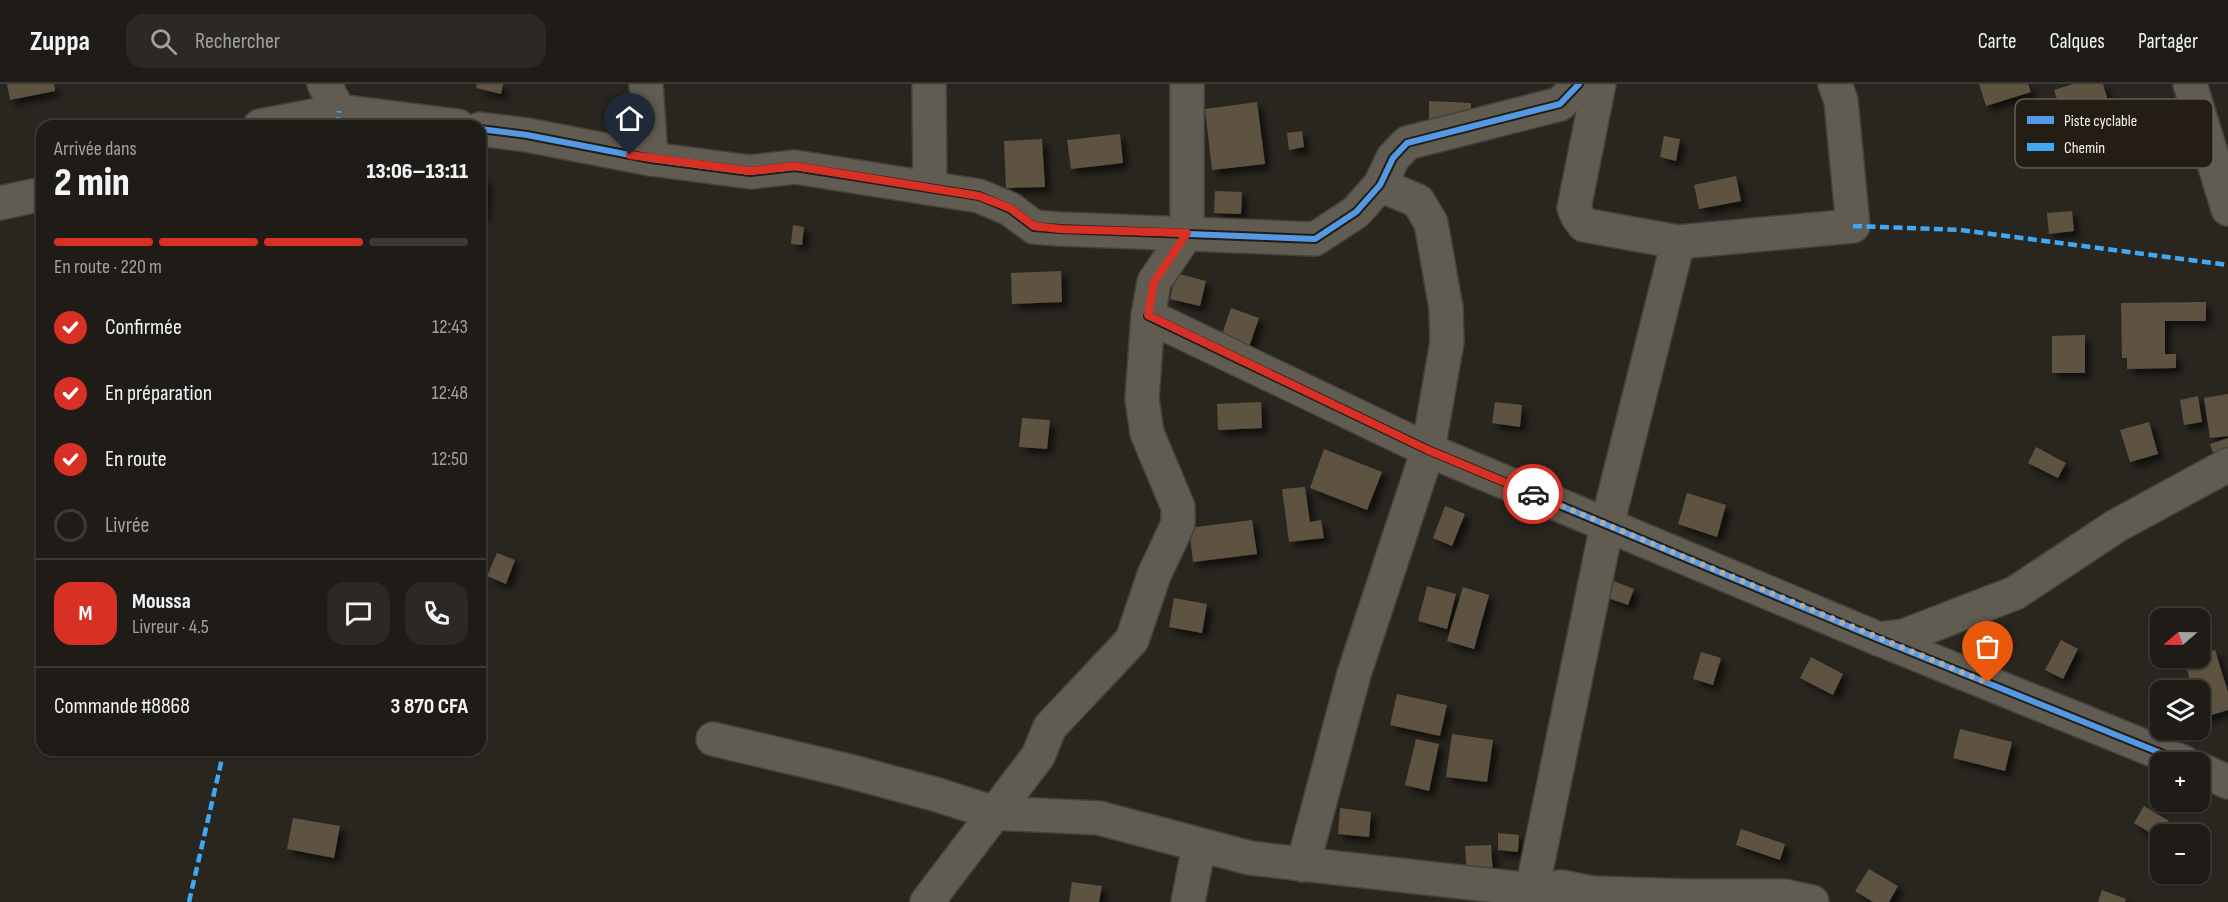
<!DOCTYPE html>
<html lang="fr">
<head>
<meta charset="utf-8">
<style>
	body { margin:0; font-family:"Sofia Sans Condensed",sans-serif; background:#2c2925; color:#f1f3f6; height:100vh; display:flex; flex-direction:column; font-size:22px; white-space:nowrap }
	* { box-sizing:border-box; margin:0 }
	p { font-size:20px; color:#a1a1a2 }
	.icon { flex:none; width:33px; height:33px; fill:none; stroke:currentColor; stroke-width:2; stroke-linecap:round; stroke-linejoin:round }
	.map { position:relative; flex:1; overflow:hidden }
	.sheet { position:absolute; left:36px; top:36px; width:450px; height:636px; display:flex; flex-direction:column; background:#1f1c18; border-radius:18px; box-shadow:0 2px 4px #0004,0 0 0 2px #3c3a37 }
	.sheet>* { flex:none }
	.needle { width:39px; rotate:250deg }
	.buttons { position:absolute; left:2150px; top:524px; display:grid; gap:12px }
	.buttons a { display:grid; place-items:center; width:60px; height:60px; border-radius:12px; background:#1f1c18; box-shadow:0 2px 4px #0004,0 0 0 2px #3c3a37; font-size:30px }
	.pin { position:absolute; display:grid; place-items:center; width:51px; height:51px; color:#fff; margin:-62px -26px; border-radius:50% 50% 50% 0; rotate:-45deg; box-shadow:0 0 6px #0007 }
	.pin .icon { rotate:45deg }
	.courier { position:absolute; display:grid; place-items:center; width:60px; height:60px; margin:-30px; border:4px solid #d93025; border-radius:50%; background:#fff; color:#222; box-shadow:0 2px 8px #0007 }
	.summary em { font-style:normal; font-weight:800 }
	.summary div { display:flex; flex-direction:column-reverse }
	.summary { display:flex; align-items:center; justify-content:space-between; height:102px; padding:0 18px }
	h1 { font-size:39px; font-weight:800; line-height:45px }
	.bar { display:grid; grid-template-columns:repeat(4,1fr); gap:9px 6px; align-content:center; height:72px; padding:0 18px }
	.bar i { height:8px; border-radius:4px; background:#3c3a37 }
	.bar .selected { background:#d93025 }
	.bar p { grid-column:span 4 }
	.line { display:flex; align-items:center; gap:15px; padding:0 18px; border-top:2px solid #3c3a37 }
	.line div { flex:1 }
	.round { display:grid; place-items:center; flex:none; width:63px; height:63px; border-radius:18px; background:#2c2925 }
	ol { padding:0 18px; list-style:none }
	li { display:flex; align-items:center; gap:18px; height:66px }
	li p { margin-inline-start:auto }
	li .icon { padding:6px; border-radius:50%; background:#d93025; color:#fff; stroke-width:4 }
	li:last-child { color:#a1a1a2 }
	li i { width:33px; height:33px; border:3px solid #3c3a37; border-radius:50% }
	header { display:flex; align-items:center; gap:36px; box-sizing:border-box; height:84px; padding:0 30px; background:#1f1c18; border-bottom:2px solid #3c3a37 }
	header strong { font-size:28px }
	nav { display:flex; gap:33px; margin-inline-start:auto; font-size:21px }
	.search { width:420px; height:54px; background:#2c2925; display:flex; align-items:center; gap:15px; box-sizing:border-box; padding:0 21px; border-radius:18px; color:#a1a1a2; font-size:22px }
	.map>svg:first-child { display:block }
	.building { fill:#5d5340; filter:url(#shadow) }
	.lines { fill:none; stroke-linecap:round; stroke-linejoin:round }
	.minor-casing { stroke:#45423e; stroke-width:36 }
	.minor { stroke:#615c51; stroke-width:33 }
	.quiet { stroke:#3fa9f5; stroke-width:4.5; stroke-dasharray:9 4.5; stroke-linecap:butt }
	.cycleway-casing { stroke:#231d13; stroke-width:10 }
	.cycleway { stroke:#5399e6; stroke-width:6 }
	.done { stroke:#b0aca5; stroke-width:6; stroke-dasharray:0 10.8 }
	.route { stroke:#d93025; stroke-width:8 }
	.key { fill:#231d13; stroke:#635e54; stroke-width:1.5 }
	.key-label { font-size:16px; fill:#f8f4ed }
</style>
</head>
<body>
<header>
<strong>Zuppa</strong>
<div class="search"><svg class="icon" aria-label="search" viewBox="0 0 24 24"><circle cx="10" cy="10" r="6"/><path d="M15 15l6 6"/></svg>Rechercher</div>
<nav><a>Carte</a><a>Calques</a><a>Partager</a></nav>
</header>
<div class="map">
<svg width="2228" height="818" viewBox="0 0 2228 818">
	<defs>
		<filter id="shadow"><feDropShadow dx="5.5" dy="5.5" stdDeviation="3" flood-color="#0009"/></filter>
	</defs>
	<rect width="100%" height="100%" fill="#292620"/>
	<g class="building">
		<polygon points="7,0 54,0 55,7 10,16"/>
		<polygon points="477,0 503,0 501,10 476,4"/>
		<polygon points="1979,0 2028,0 2031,8 1986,22"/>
		<polygon points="2073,0 2103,0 2111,27 2066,42 2054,6"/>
		<polygon points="1429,17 1471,19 1471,37 1429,35"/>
		<polygon points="1257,18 1265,80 1212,86 1205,25"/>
		<polygon points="1302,47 1304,63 1289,66 1287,49"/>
		<polygon points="1120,50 1123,79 1071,85 1067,56"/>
		<polygon points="1664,52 1680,55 1676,77 1660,73"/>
		<polygon points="1042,55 1045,103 1006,104 1004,57"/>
		<polygon points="1736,92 1741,117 1699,125 1694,101"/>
		<polygon points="480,94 487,94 485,131 480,130"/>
		<polygon points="1215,107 1242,108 1241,130 1214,129"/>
		<polygon points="2072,127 2074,147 2049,150 2047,129"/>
		<polygon points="793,141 804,143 802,161 791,160"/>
		<polygon points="1061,187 1062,218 1012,220 1011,189"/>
		<polygon points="1176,189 1206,197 1200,222 1170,215"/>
		<polygon points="2206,218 2206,237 2165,237 2165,270 2176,270 2176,284 2127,285 2127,274 2122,274 2121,219"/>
		<polygon points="1231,224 1259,234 1248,266 1220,256"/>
		<polygon points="2085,251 2085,289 2052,289 2052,252"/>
		<polygon points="2228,310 2228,352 2210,354 2204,314"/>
		<polygon points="2198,312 2202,338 2184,341 2180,316"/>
		<polygon points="1261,318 1262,344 1218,346 1217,320"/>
		<polygon points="1495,318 1522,321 1520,343 1492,339"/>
		<polygon points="1022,334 1050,336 1047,365 1019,363"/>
		<polygon points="2149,338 2158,370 2130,378 2120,346"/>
		<polygon points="2228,354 2228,375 2217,379 2210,360"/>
		<polygon points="2036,363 2066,379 2058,394 2028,379"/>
		<polygon points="1324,365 1382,388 1367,426 1310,404"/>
		<polygon points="1305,403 1310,438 1321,436 1324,454 1289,458 1282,405"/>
		<polygon points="1687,409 1726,421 1717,453 1678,440"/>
		<polygon points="1445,422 1465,430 1452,462 1433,454"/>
		<polygon points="1252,436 1257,470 1193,478 1189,444"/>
		<polygon points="497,469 515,476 506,500 487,492"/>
		<polygon points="1611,496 1634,505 1628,521 1605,513"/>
		<polygon points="1427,502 1456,510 1447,545 1418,537"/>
		<polygon points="1463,503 1489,511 1474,565 1447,557"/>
		<polygon points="1174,514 1207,520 1202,549 1169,543"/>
		<polygon points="2061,556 2078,565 2063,595 2045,586"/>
		<polygon points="2215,566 2228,608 2228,626 2202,634 2199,625 2199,606 2193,606 2184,576 2199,573 2199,571"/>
		<polygon points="1701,568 1721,574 1713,601 1693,595"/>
		<polygon points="1811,573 1843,590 1833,611 1800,594"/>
		<polygon points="1397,610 1447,621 1440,652 1390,641"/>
		<polygon points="1960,645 2012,658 2005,687 1953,674"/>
		<polygon points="1452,650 1493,656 1487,698 1446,693"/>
		<polygon points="1416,655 1439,660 1429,707 1405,701"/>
		<polygon points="2144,722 2169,737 2159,754 2134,739"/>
		<polygon points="1340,724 1371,728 1369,753 1338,750"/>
		<polygon points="293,734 340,742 334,774 287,765"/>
		<polygon points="1741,745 1785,760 1780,776 1736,761"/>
		<polygon points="1498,749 1519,751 1518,768 1498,766"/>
		<polygon points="1491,761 1493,790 1467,791 1465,762"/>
		<polygon points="1869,785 1898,802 1889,818 1873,818 1855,807"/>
		<polygon points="1072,798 1102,802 1099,818 1069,818"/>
		<polygon points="2102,806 2126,815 2125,818 2098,818"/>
	</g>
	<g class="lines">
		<g class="minor-casing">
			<g id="minor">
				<polyline points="324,0 339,27"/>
				<polyline points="646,0 651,75"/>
				<polyline points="929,0 930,104"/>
				<polyline points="1599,0 1574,124 1578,133 1584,141 1678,158 1853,142 1841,17 1835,0"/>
				<polyline points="2190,0 2228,125"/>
				<polyline points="260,42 339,27 458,42"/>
				<polyline points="480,45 527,51 651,75 750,88 795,83 979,112 1010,125 1034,143 1060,145 1315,155 1356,128 1380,101 1393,74 1407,59 1560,20 1579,0"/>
				<polyline points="0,119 42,110"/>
				<polyline points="1148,232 1428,366 1879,555 2183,678"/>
				<polyline points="1879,555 1904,552 2015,509 2116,442 2228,381"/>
				<polyline points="713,655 845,686 938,711 994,729 1099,734 1250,774 1532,806 1562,803 1592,809 1686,812 1785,812 1812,818"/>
				<polyline points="2199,685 2228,698"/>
				<polyline points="1303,781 1354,590 1428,366 1447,258 1446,224 1431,139 1418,117 1380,101"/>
				<polyline points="1532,806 1607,441 1678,158"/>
				<polyline points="927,818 1038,672 1050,643 1132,556 1154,491 1178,440 1178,423 1147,349 1142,315 1148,232 1154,198 1187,149 1187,0"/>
				<polyline points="1188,818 1199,761"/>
			</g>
		</g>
		<use href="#minor" class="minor"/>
		<g class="quiet">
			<polyline points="337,42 339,27"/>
			<polyline points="1853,142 1961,146 2228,181"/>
			<polyline points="189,818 224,666"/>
		</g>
		<g class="cycleway-casing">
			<g id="cycleway">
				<polyline points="480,45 527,51 651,75 750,88 795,83 979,112 1010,125 1034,143 1060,145 1315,155 1356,128 1380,101 1393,74 1407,59 1560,20 1579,0"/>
				<polyline points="1148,232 1428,366 1879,555 2183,678"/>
			</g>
		</g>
		<use href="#cycleway" class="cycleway"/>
	</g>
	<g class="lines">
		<polyline class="done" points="1533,410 1988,599"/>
		<polyline class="route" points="630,71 750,87 795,82 979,112 1010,124 1034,142 1060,145 1187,149 1154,198 1148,231 1428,366 1533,410"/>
	</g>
	<rect x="2015" y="15" width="198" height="69" rx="9" class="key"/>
	<rect x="2027" y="32" width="27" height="8" fill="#5399e6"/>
	<rect x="2027" y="59" width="27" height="8" fill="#3fa9f5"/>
	<g class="key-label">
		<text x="2064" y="42">Piste cyclable</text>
		<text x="2064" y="69">Chemin</text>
	</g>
</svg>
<div class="buttons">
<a><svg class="needle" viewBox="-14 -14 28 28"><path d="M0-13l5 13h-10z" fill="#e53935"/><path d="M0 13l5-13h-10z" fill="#a1a1a2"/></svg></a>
<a><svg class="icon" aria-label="layers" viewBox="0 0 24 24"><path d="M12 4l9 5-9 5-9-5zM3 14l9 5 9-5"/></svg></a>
<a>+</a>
<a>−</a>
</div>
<div class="pin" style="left:1988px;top:599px;background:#ea580c"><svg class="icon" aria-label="bag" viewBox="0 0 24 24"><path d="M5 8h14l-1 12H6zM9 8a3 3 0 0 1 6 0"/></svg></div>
<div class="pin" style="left:630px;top:71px;background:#1f2937"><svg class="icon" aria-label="home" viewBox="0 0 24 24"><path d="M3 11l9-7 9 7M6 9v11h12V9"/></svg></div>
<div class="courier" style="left:1533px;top:410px"><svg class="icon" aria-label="car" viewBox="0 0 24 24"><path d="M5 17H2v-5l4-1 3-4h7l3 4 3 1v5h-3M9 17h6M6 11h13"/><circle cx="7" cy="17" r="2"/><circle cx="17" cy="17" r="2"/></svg></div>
<section class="sheet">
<div class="summary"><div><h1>2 min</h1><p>Arrivée dans</p></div><em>13:06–13:11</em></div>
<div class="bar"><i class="selected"></i><i class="selected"></i><i class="selected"></i><i></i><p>En route · 220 m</p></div>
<ol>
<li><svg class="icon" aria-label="check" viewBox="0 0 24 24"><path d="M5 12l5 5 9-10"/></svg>Confirmée<p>12:43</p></li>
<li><svg class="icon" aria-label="check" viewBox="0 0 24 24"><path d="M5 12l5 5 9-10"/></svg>En préparation<p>12:48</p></li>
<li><svg class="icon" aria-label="check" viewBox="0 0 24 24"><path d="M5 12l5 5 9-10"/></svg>En route<p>12:50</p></li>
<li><i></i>Livrée</li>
</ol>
<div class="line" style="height:108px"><b class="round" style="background:#d93025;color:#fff">M</b><div><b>Moussa</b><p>Livreur · 4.5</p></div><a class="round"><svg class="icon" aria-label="chat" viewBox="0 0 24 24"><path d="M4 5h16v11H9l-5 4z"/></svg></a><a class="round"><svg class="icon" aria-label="phone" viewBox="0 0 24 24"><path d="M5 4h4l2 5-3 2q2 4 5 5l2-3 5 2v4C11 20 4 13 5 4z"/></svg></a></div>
<div class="line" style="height:78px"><div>Commande #8868</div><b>3 870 CFA</b></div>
</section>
</div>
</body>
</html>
